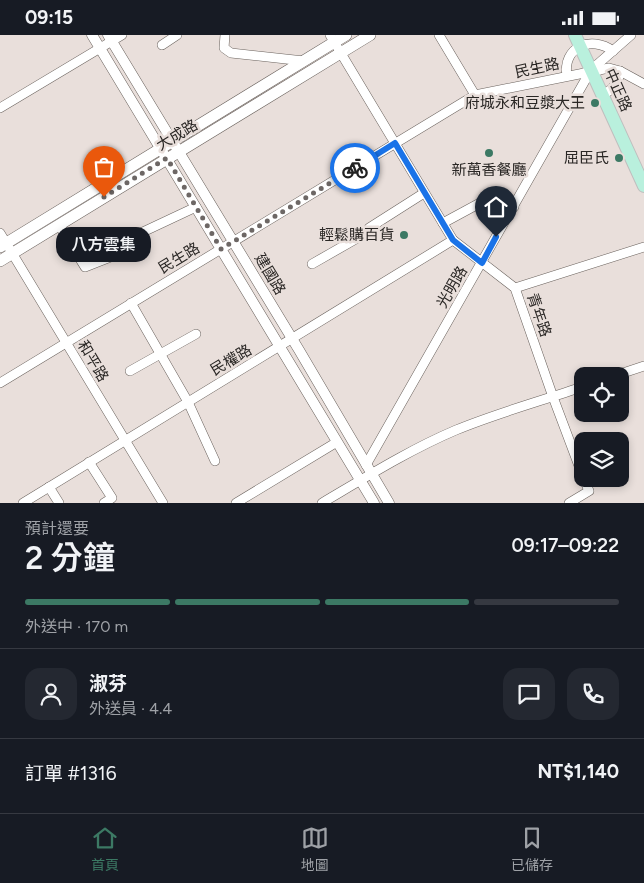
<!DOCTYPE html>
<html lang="zh-TW">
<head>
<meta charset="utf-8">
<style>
	body { margin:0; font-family:Figtree,"Noto Sans TC",sans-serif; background:#242831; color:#f1f3f6; height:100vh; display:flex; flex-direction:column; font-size:19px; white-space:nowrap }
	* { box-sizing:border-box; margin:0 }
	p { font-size:16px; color:#9ea1a6 }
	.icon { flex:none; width:28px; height:28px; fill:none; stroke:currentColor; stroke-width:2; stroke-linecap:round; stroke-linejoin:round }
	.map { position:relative; height:468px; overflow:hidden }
	.panel { display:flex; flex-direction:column; background:#171b24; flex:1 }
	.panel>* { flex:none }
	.tools { position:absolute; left:574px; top:332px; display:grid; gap:10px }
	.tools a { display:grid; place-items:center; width:55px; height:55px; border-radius:10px; background:#171b24; box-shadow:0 2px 8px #0003; font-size:25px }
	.pin { position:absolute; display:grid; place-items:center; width:42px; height:42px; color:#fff; margin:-51px -21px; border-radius:50% 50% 50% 0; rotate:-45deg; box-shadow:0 0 5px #0007 }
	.pin .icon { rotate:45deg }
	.courier { position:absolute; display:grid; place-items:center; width:50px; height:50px; margin:-25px; border:4px solid #1a73e8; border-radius:50%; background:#fff; color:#222; box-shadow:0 1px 6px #0007 }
	.bubble { position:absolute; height:35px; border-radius:15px; background:#171b24; box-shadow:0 2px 8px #0003; font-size:16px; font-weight:600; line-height:35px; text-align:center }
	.head em { font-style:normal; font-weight:600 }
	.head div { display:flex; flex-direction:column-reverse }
	.head { display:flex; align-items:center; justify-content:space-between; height:85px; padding:0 25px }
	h1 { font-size:32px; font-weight:600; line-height:38px }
	.bar { display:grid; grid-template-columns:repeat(4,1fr); gap:8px 5px; align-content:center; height:60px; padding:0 25px }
	.bar i { height:6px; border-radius:4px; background:#363941 }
	.bar .on { background:#3c7964 }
	.bar p { grid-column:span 4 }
	.line { display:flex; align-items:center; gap:12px; padding:0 25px; border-top:1px solid #363941 }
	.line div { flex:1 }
	.round { display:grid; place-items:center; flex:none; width:52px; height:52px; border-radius:15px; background:#242831 }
	.status { display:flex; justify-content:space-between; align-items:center; height:35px; padding:0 25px; background:#171b24; direction:ltr }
	.status svg { height:14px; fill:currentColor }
	.menu { display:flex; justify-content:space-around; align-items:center; height:70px; border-top:1px solid #363941; background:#171b24; font-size:14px; color:#9ea1a6 }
	.menu a { display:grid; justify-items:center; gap:2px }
	.menu .on { color:#3c7964 }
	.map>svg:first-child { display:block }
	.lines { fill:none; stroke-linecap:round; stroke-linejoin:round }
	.minor-casing { stroke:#6a625d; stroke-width:10 }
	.tertiary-casing { stroke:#6a625d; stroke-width:11 }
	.secondary-casing { stroke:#6a625d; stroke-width:12 }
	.primary-casing { stroke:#bfbebe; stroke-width:14 }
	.minor { stroke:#fff; stroke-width:9 }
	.tertiary { stroke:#fff; stroke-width:10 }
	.secondary { stroke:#fff; stroke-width:11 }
	.primary { stroke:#b9f0dd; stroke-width:12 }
	.done { stroke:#6d6765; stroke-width:5; stroke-dasharray:0 9 }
	.route { stroke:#1a73e8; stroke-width:6 }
	.poi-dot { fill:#3c7964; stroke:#e9dfdb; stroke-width:2 }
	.labels { text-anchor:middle; stroke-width:5; stroke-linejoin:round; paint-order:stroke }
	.street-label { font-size:15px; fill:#2a2725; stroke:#e9dfdb }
	.poi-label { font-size:15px; fill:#2a2725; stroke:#e9dfdb; text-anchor:end }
</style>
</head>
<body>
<div class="status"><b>09:15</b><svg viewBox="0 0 49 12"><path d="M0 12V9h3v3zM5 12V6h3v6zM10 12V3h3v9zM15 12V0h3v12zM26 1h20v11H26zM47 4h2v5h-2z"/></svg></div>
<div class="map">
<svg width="644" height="468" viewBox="0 0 644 468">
	<rect width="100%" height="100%" fill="#e9dfdb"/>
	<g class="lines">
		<g class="minor-casing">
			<g id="minor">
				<polyline points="225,0 224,13 231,18 304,26"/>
				<polyline points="330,0 453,205 515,253 553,362 582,439"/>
				<polyline points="439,0 475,60"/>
				<polyline points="162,10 177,0"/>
				<path d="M567,41C562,12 591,0 613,16"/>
				<path d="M602,60C613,55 619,47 620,36"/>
				<polyline points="0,73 122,0"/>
				<polyline points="443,188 491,162 514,172"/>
				<polyline points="59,190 85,232 131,214"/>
				<polyline points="0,198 163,468"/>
				<polyline points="130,203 196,172"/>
				<polyline points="312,229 368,197 369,193 424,158"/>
				<polyline points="515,253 644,212"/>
				<polyline points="131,268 188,367 215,426"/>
				<polyline points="130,336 196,299"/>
				<polyline points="614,341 644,331"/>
				<polyline points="0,348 475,60 609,33 620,36 644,49"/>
				<polyline points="89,427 112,463 104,468"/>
				<polyline points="366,430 591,35 631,0"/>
				<polyline points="49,452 59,468"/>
				<polyline points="23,468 453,205"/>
				<polyline points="236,468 337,407"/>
				<path d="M322,468C366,442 409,415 456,395C497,378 541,366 582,352"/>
				<polyline points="569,468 589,456 584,444"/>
			</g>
		</g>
		<g class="tertiary-casing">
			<g id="tertiary">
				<polyline points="92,0 374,468"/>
				<polyline points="108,0 299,315 389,468"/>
			</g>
		</g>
		<g class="secondary-casing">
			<g id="secondary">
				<polyline points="0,212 346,0"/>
				<polyline points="0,226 370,0"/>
			</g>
		</g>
		<g class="primary-casing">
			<polyline id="primary" points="575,0 644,151"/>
		</g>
		<use href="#minor" class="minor"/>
		<use href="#tertiary" class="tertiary"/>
		<use href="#secondary" class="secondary"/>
		<use href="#primary" class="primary"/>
	</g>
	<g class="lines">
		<polyline class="done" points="104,162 167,123 221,214 355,133"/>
		<polyline class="route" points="355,133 395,108 453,205 482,228 496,202"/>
	</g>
	<g class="poi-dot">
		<circle cx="595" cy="68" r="5"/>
		<circle cx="489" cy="118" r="5"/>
		<circle cx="619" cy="123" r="5"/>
		<circle cx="404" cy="200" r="5"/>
	</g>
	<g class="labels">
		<g class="street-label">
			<text transform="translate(537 33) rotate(-12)" y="5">民生路</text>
			<text transform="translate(618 55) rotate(66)" y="5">中正路</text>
			<text transform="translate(177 100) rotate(-31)" y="5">大成路</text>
			<text transform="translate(179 223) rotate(-31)" y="5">民生路</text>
			<text transform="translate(270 239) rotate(59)" y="5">建國路</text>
			<text transform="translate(452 252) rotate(-60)" y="5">光明路</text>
			<text transform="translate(539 280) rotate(71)" y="5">青年路</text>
			<text transform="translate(231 325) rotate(-31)" y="5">民權路</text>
			<text transform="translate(93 326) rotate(59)" y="5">和平路</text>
		</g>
		<g class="poi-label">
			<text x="585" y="73">府城永和豆漿大王</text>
			<text x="609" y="128">屈臣氏</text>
			<text x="489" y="140" text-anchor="middle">新萬香餐廳</text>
			<text x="394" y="205">輕鬆購百貨</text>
		</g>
	</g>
</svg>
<div class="tools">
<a><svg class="icon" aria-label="locate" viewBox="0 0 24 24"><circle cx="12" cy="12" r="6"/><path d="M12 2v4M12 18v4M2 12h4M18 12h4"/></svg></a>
<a><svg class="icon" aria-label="layers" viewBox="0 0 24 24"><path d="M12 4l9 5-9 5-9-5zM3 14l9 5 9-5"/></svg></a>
</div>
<div class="pin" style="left:104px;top:162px;background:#ea580c"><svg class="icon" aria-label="bag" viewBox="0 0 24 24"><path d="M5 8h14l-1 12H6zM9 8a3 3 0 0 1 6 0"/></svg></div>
<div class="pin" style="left:496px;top:202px;background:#1f2937"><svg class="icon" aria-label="home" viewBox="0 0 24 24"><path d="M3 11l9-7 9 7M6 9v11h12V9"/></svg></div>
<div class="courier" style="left:355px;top:133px"><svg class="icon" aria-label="bike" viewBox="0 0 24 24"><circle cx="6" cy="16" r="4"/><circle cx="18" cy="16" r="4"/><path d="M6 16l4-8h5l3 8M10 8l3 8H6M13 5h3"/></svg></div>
<div class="bubble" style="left:56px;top:192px;width:95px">八方雲集</div>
</div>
<section class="panel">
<div class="head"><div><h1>2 分鐘</h1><p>預計還要</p></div><em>09:17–09:22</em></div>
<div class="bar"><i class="on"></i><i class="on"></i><i class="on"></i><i></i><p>外送中 · 170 m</p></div>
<div class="line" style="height:90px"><a class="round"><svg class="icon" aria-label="person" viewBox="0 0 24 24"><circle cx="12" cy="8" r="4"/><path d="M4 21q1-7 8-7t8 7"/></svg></a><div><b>淑芬</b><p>外送員 · 4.4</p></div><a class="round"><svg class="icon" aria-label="chat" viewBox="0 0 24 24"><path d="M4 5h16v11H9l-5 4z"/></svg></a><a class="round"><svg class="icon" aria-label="phone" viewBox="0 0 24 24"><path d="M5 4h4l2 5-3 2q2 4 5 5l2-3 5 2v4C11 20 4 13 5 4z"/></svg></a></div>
<div class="line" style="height:65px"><div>訂單 #1316</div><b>NT$1,140</b></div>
</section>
<nav class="menu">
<a class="on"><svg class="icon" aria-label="home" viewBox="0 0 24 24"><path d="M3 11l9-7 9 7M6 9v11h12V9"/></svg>首頁</a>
<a><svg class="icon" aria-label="map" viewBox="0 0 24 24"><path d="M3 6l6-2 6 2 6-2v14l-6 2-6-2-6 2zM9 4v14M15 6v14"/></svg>地圖</a>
<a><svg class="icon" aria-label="saved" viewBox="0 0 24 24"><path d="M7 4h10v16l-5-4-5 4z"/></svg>已儲存</a>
</nav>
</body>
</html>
